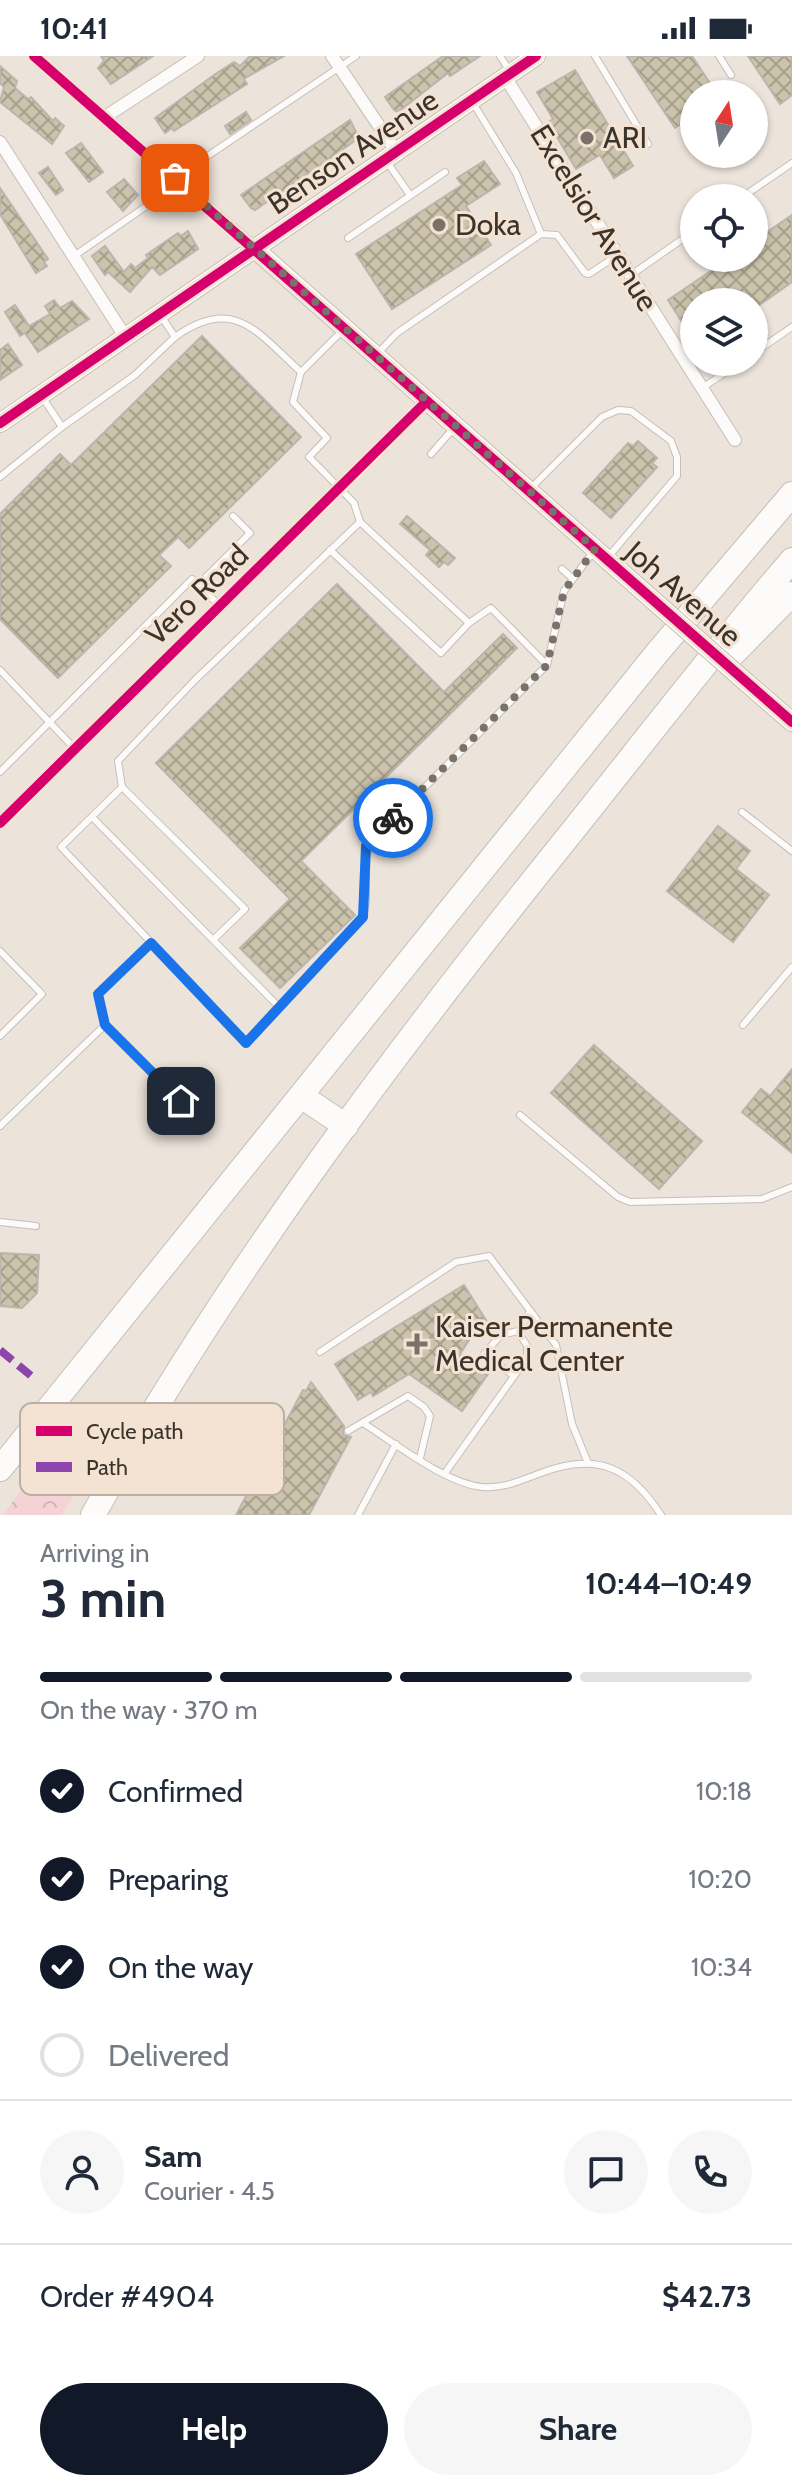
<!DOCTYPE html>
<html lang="en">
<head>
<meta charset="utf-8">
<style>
	body { margin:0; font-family:Cabin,sans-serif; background:#f6f6f7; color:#1f2937; height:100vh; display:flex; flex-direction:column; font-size:30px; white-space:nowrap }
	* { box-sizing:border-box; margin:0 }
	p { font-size:26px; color:#747a83 }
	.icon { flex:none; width:44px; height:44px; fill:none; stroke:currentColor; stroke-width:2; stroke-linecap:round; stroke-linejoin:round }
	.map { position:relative; height:1459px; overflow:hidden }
	.details { display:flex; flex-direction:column; background:#fff; flex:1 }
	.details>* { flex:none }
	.needle { width:52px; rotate:12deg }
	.buttons { position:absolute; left:680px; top:24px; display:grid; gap:16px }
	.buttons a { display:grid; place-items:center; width:88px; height:88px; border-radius:50%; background:#fff; box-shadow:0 2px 6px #0004; font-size:40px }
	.pin { position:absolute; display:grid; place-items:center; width:68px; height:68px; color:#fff; margin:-34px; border-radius:16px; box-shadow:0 4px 12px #0006 }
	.courier { position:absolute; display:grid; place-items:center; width:80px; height:80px; margin:-40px; border:6px solid #1a73e8; border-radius:50%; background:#fff; color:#222; box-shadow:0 2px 10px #0007 }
	.headline em { font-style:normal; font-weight:700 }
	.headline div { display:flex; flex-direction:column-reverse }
	.headline { display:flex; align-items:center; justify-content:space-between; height:136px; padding:0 40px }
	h1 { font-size:52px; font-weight:700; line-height:60px }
	.bar { display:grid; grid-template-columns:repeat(4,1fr); gap:12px 8px; align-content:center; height:96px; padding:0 40px }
	.bar i { height:10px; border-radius:6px; background:#e0e1e3 }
	.bar .current { background:#111827 }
	.bar p { grid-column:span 4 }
	.line { display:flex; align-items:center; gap:20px; padding:0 40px; border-top:2px solid #e0e1e3 }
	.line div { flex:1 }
	.round { display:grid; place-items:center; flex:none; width:84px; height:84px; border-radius:42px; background:#f6f6f7 }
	ol { padding:0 40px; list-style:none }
	li { display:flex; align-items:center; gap:24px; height:88px }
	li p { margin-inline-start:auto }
	li .icon { padding:8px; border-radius:50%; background:#111827; color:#fff; stroke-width:4 }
	li:last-child { color:#747a83 }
	li i { width:44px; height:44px; border:4px solid #e0e1e3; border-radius:50% }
	.cta { display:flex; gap:16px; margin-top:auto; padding:16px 40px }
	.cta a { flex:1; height:92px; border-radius:48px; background:#111827; color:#fff; font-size:32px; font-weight:700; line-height:92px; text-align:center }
	.cta a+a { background:#f6f6f7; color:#1f2937 }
	.status { display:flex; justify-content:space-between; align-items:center; height:56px; padding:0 40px; background:#fff; direction:ltr }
	.status svg { height:22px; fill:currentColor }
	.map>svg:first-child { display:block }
	.forest { fill:url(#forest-crowns) }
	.building { fill:url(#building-cross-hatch); stroke:#bab5ad; stroke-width:2 }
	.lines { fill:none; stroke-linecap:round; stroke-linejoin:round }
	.lane-casing { stroke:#c6bfb8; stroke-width:8 }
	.street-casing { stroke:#c6bfb8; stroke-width:14 }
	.secondary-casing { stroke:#c6bfb8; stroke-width:20 }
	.highway-casing { stroke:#c6bfb8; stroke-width:26 }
	.lane { stroke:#fcfbf9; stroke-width:6 }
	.street { stroke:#fcfbf9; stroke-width:12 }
	.secondary { stroke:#fcfbf9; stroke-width:18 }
	.highway { stroke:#fcfbf9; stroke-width:24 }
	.secondary-bridge-casing { stroke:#c6bfb8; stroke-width:20; stroke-linecap:butt }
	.secondary-bridge { stroke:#fcfbf9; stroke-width:18 }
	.quiet { stroke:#8e44ad; stroke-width:8; stroke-dasharray:16 8; stroke-linecap:butt }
	.cycleway-casing { stroke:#f4e3d2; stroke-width:15 }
	.cycleway { stroke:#d6006c; stroke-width:10 }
	.done { stroke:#79716a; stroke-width:8; stroke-dasharray:0 14.4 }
	.route { stroke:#1a73e8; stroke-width:10 }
	.poi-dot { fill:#79716a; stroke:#f4e3d2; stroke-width:3 }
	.labels { text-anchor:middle; stroke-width:6; stroke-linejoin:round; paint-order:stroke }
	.poi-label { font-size:30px; fill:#3b342d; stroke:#f4e3d2; text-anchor:start }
	.street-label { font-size:30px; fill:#3b342d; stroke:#f4e3d2 }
	.key { fill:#f4e3d2; stroke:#bcaea0; stroke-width:2 }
	.key-label { font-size:22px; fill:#3b342d }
</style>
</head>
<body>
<div class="status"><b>10:41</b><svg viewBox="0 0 49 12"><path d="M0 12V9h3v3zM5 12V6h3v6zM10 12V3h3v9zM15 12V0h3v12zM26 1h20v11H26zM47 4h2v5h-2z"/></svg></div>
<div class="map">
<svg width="792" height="1459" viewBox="0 0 792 1459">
	<defs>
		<pattern id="forest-crowns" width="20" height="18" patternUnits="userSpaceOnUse" patternTransform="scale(2)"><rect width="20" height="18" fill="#f5d2d5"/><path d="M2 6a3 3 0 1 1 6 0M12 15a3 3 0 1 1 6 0" fill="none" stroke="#d3b5b7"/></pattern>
		<pattern id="building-cross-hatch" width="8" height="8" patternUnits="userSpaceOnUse" patternTransform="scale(2)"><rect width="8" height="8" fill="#cbc3ab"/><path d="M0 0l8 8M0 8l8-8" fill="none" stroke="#a69f8c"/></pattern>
	</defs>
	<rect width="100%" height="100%" fill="#ece3da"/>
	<polygon class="forest" points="46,1399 86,1419 62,1459 3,1459"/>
	<g class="building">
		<polygon points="101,0 153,0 111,28 98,12 104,5"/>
		<polygon points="250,0 284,0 247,21 244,23 247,28 174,75 172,72 165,77 155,62 214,19 234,6 240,10"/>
		<polygon points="443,0 480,0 450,20 448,17 398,56 394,54 385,41"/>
		<polygon points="627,0 692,0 717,38 694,38 694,60 675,72"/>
		<polygon points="748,0 792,0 792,39 780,48"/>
		<polygon points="0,10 17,25 15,32 28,43 31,41 53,65 55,62 64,70 52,88 0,46 4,31 0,27"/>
		<polygon points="575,14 633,110 614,122 600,99 576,113 548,66 553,63 537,36"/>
		<polygon points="246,56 251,64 230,78 225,70"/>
		<polygon points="350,64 359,82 255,154 251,152 241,139"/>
		<polygon points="81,87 103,116 89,126 66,97"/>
		<polygon points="484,105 500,128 466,150 491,189 392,253 356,198 462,129 457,122"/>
		<polygon points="48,111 63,134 56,139 39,117"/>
		<polygon points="124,123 138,139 123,155 107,136"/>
		<polygon points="0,132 48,203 44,206 47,210 36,217 0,158"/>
		<polygon points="792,159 792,226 754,253 754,246 694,246 694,285 668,244 730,202 754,202 754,185"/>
		<polygon points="188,175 198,193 160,219 152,211 130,236 108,216 105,219 92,200 105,190 124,216 131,208 135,212 148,202 146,199 178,177 181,180"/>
		<polygon points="54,244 60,252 72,245 89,263 38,296 25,277 20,280 5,256 15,249 29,270 50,258 45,250"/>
		<polygon points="202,280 301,381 189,492 178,481 159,499 171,510 58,622 0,563 0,458 60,398 71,409"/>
		<polygon points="8,288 22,309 0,324 0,294"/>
		<polygon points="638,385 657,402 652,407 657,411 611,462 583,437 628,387 633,390"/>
		<polygon points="407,460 455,502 448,509 444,506 439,511 426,499 430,494 400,468"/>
		<polygon points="337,528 444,636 503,578 517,592 301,805 355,859 280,932 240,892 290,843 156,707"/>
		<polygon points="718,770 750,795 736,813 769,839 733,886 667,835"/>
		<polygon points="594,989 702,1085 659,1133 551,1037"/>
		<polygon points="792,1013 792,1097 742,1056 761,1033 770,1040"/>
		<polygon points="0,1197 39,1199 37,1237 22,1252 0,1250"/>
		<polygon points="464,1229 489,1269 473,1278 460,1298 488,1318 462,1355 409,1318 373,1340 371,1336 358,1344 335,1308"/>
		<polygon points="311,1326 344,1370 343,1379 351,1381 309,1459 236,1459 303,1334 306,1335"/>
	</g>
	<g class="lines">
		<g class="lane-casing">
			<g id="lane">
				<polyline points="500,0 509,14"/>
				<polyline points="595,0 648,88"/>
				<polyline points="719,0 731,19"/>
				<polyline points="473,47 516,117 541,178"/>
				<polyline points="387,106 410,139"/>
				<polyline points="175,122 356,0"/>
				<polyline points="741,142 792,107"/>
				<polyline points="348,182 445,116"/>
				<polyline points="74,200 180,127"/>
				<polyline points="631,219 694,175"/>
				<path d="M175,281C234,239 257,276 301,316L342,275"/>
				<polyline points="378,297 397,277 541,178 557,179 585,217 589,218 618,199"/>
				<polyline points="754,297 792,271"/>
				<polyline points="301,316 293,346 327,382 309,401 354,447 360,466 195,624 118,705 122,731 61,791 246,987 363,861 366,845 366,790 547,609 564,535 593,496"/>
				<polyline points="702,332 741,306"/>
				<polyline points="43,342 62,371 135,319 175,281 161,260"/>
				<polyline points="431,398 453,373"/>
				<polyline points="0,421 62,371"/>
				<polyline points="529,434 602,361 618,354 631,355 671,385 677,401 677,420 609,500"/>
				<polyline points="360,466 469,567 491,552 547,609"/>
				<polyline points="330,494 441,597 469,567"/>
				<polyline points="562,513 572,522"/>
				<polyline points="198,529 250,477 233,460"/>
				<polyline points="0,614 75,693"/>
				<polyline points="0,716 192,523 220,550"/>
				<polyline points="122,731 245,853 214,883"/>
				<polyline points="742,756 792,795"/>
				<polyline points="92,761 279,951"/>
				<polyline points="0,895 42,938 0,980"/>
				<polyline points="105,969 200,1064"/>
				<polyline points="743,969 792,911"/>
				<polyline points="520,1059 618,1141 630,1146 762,1143 792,1131"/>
				<polyline points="0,1070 105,969 98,938 151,887"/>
				<polyline points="0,1166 36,1170"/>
				<polyline points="320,1296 456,1206 489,1200 556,1289 572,1368 588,1407"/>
				<polyline points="514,1320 484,1298 501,1279 518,1275"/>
				<path d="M363,1367C395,1387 445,1427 482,1431C504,1433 521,1424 541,1417C597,1396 630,1411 661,1459"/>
				<polyline points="348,1375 408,1340 424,1351 430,1360 420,1402"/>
				<polyline points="445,1417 527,1302 527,1290 518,1275 530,1255"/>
				<polyline points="358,1459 396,1388"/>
			</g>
		</g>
		<g class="street-casing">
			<g id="street">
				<polyline points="34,0 255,193"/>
				<polyline points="332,0 396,95"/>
				<polyline points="505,21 735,384"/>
				<polyline points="105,61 198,0"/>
				<polyline points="0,86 126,282"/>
				<polyline points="0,767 427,345"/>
			</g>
		</g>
		<g class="secondary-casing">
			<g id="secondary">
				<polyline points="255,193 654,545"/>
				<polyline points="0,367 536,0"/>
				<polyline points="747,627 792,666"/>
			</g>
		</g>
		<g class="highway-casing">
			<g id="highway">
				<polyline points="730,601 792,538"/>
				<polyline points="301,1040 346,1070"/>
				<polyline points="0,1413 657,597 792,438"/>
				<path d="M93,1459C229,1215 400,989 575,772C647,682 717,591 792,504"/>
			</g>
		</g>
		<use href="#lane" class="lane"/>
		<use href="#street" class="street"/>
		<use href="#secondary" class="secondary"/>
		<use href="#highway" class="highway"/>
		<g class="secondary-bridge-casing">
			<polyline id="secondary-bridge" points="654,545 747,627"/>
		</g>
		<use href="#secondary-bridge" class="secondary-bridge"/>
		<polyline class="quiet" points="0,1294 35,1323"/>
		<g class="cycleway-casing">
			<g id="cycleway">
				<polyline points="34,0 792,666"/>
				<polyline points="0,367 536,0"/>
				<polyline points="0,767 427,345"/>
			</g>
		</g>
		<use href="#cycleway" class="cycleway"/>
	</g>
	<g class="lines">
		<polyline class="done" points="175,122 595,493 564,535 547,609 393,762"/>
		<polyline class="route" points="181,1045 105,969 98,938 151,887 246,987 363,861 366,790 393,762"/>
	</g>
	<g class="poi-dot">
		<circle cx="587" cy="82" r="8"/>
		<circle cx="439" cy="169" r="8"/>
		<path d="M413 1276h8v8h8v8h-8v8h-8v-8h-8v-8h8z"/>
	</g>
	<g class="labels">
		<g class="poi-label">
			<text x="603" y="92">ARI</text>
			<text x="455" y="179">Doka</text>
			<text x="435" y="1281">Kaiser Permanente<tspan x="435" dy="34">Medical Center</tspan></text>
		</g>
		<g class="street-label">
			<text transform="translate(353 96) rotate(-34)" y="10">Benson Avenue</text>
			<text transform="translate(594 162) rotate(58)" y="10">Excelsior Avenue</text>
			<text transform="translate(683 538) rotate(41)" y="10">Joh Avenue</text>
			<text transform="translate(197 539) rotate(-44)" y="10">Vero Road</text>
		</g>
	</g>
	<rect x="20" y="1347" width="264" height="92" rx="12" class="key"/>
	<rect x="36" y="1370" width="36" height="10" fill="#d6006c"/>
	<rect x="36" y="1406" width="36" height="10" fill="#8e44ad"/>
	<g class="key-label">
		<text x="86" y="1383">Cycle path</text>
		<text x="86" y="1419">Path</text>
	</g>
</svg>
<div class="buttons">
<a><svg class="needle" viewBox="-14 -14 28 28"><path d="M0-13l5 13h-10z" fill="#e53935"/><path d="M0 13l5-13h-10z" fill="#747a83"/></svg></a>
<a><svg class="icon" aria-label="locate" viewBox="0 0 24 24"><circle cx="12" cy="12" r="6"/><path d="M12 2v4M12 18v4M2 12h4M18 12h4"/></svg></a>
<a><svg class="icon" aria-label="layers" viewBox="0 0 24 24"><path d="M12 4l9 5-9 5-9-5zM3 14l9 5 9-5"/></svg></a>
</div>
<div class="pin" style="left:175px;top:122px;background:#ea580c"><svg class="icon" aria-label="bag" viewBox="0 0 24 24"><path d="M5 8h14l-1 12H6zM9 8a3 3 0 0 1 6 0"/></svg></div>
<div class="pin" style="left:181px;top:1045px;background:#1f2937"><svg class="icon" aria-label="home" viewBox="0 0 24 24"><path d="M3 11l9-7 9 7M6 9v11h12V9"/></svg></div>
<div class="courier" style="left:393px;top:762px"><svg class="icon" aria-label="bike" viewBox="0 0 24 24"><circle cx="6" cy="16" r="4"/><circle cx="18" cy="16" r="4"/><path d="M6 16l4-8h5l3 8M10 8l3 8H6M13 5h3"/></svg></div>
</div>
<section class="details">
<div class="headline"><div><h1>3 min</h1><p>Arriving in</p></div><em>10:44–10:49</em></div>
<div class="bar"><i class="current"></i><i class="current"></i><i class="current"></i><i></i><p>On the way · 370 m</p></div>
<ol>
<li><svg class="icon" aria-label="check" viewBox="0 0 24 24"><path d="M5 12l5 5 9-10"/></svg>Confirmed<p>10:18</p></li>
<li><svg class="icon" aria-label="check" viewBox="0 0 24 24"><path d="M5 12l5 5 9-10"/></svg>Preparing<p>10:20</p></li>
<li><svg class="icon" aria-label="check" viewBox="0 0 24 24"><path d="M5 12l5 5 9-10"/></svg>On the way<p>10:34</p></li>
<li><i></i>Delivered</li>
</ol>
<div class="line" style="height:144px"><a class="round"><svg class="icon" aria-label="person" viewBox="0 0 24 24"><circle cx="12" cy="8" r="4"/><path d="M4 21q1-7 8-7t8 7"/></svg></a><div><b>Sam</b><p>Courier · 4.5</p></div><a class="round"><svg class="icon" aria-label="chat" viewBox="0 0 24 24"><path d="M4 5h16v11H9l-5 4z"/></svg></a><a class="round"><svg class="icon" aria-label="phone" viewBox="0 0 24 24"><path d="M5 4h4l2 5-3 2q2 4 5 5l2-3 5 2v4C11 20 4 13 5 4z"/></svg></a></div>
<div class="line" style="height:104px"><div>Order #4904</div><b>$42.73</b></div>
<div class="cta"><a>Help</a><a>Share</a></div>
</section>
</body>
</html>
